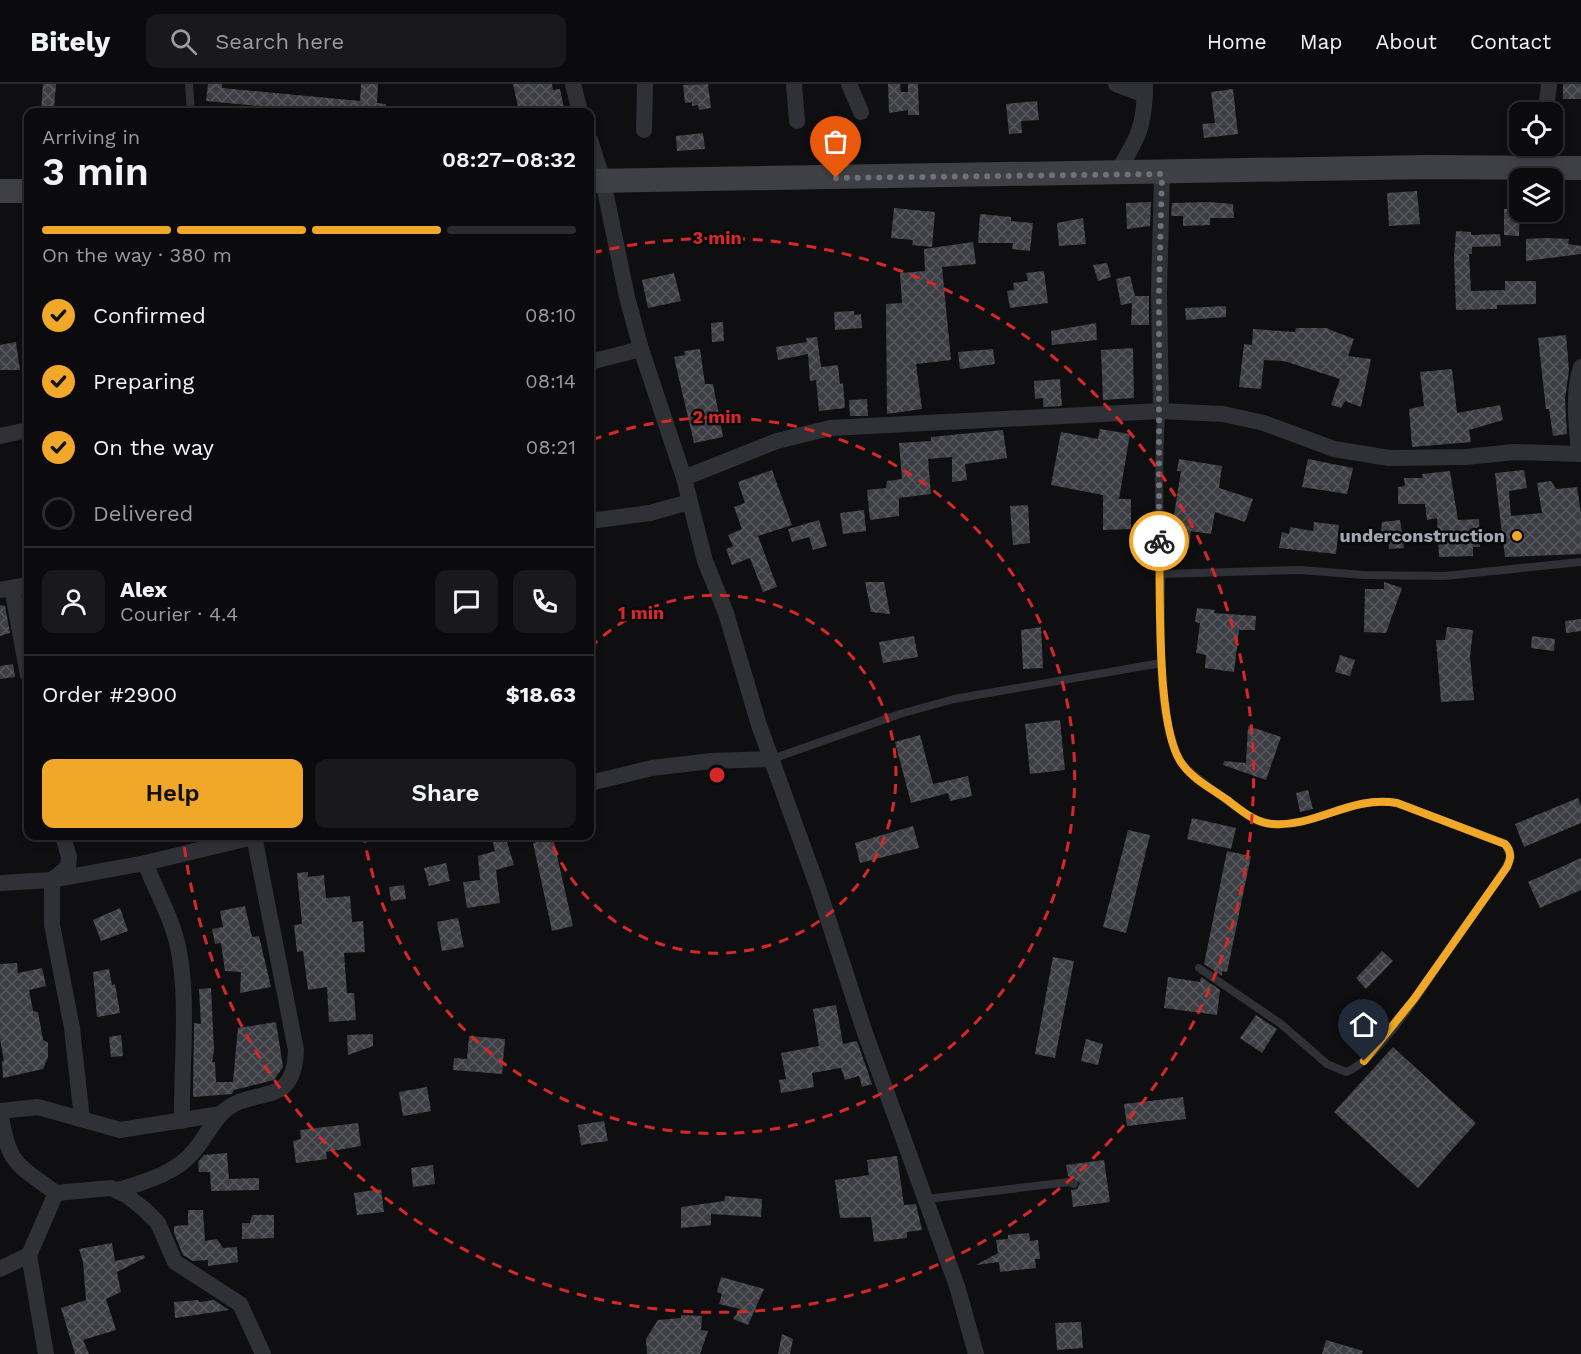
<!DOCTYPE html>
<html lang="en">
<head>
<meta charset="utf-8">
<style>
	body { margin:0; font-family:"Work Sans",sans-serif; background:#19191b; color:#f1f3f6; height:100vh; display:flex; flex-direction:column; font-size:22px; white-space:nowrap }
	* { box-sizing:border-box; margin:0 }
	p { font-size:20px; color:#9a9b9d }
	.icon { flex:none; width:33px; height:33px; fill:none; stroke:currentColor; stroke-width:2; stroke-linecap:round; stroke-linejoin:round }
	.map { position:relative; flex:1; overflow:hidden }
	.details { position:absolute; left:24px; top:24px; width:570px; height:732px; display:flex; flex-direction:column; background:#0b0b0d; border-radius:12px; box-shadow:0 3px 9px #0003,0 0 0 2px #2b2b2e }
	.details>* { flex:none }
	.fabs { position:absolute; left:1509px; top:18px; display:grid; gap:12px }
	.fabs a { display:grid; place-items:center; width:54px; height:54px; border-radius:12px; background:#0b0b0d; box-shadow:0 3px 9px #0003,0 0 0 2px #2b2b2e; font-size:30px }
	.pin { position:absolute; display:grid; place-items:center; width:51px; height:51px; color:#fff; margin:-62px -26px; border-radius:50% 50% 50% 0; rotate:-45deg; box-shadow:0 0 6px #0007 }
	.pin .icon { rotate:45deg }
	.courier { position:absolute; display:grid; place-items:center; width:60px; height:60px; margin:-30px; border:4px solid #f1a727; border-radius:50%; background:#fff; color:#222; box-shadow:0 2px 8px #0007 }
	.head em { font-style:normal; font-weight:600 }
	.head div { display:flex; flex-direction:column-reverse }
	.head { display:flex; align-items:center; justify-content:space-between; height:102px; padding:0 18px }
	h1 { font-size:39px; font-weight:600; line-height:45px }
	.bar { display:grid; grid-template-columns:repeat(4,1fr); gap:9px 6px; align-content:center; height:72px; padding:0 18px }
	.bar i { height:8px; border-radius:4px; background:#2b2b2e }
	.bar .current { background:#f1a727 }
	.bar p { grid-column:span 4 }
	.line { display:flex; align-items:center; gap:15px; padding:0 18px; border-top:2px solid #2b2b2e }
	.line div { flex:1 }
	.round { display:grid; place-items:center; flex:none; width:63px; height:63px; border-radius:12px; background:#19191b }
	ol { padding:0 18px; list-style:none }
	li { display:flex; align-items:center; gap:18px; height:66px }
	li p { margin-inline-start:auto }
	li .icon { padding:6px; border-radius:50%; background:#f1a727; color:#111; stroke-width:4 }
	li:last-child { color:#9a9b9d }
	li i { width:33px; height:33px; border:3px solid #2b2b2e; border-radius:50% }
	.primary-button { display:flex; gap:12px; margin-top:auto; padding:12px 18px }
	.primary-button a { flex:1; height:69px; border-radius:12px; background:#f1a727; color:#111; font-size:24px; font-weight:600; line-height:69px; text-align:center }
	.primary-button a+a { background:#19191b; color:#f1f3f6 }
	header { display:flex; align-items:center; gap:36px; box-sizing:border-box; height:84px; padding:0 30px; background:#0b0b0d; border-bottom:2px solid #2b2b2e }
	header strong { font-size:28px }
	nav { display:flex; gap:33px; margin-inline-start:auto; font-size:21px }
	.search { width:420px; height:54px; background:#19191b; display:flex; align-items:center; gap:15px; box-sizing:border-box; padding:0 21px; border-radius:12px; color:#9a9b9d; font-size:22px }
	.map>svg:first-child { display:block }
	.building { fill:url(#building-cross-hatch) }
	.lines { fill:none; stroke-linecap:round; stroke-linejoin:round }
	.service { stroke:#303136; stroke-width:8 }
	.minor { stroke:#303136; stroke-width:16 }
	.secondary { stroke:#3e4046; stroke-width:24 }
	.done { stroke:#6d717a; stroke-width:6; stroke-dasharray:0 10.8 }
	.route { stroke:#f1a727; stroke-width:8 }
	.ring { fill:none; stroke:#d62828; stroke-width:3; stroke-dasharray:10 8 }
	.poi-dot { fill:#f1a727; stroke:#0a0a0c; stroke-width:2 }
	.labels { text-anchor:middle; stroke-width:5; stroke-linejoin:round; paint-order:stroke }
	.poi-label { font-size:18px; font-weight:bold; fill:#a0a6b2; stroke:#0a0a0c; text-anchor:end }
	.centre { fill:#d62828; stroke:#0a0a0c; stroke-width:3 }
	.ring-label { font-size:18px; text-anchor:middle; font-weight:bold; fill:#d62828; stroke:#0a0a0c; stroke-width:5; stroke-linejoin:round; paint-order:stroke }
</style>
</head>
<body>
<header>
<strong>Bitely</strong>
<div class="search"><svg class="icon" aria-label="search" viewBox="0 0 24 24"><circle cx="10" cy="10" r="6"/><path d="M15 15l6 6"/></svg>Search here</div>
<nav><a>Home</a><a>Map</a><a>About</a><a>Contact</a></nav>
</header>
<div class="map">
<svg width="1581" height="1270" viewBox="0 0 1581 1270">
	<defs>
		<pattern id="building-cross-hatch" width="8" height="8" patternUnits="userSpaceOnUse" patternTransform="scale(1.5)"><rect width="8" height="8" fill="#3e3f44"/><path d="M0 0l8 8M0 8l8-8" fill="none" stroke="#57585d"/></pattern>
	</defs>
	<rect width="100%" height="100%" fill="#0f0f11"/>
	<g class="building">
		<polygon points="43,0 56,0 54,25 41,25"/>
		<polygon points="208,0 222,0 222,4 360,17 361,0 378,0 377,19 386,20 386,28 324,28 206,17"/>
		<polygon points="513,0 552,0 553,6 560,5 565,28 519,28"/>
		<polygon points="708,0 711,24 699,26 698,21 692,22 692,18 685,19 683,1"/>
		<polygon points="888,0 900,0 901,8 908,8 908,0 918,0 919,31 908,31 908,26 889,29"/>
		<rect x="1563" y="0" width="18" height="15"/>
		<polygon points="1233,5 1238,50 1204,54 1202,40 1215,39 1211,8"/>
		<polygon points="1037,17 1039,36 1021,37 1022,49 1009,50 1006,20"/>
		<polygon points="703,49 705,65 677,67 676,52"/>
		<polygon points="1417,107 1420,140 1389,142 1387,109"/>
		<polygon points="1151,118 1150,142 1127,145 1126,119"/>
		<polygon points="1209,118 1233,120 1234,134 1210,134 1210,141 1183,142 1183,132 1171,132 1172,119"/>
		<polygon points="894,124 935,128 932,163 912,161 913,156 891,154"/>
		<polygon points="1504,125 1520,125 1519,152 1504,151"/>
		<polygon points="980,130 1011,133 1011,137 1033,139 1030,167 1012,165 1013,159 978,159"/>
		<polygon points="1083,134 1086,160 1059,162 1057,139"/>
		<polygon points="1456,147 1471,148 1471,151 1500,150 1501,162 1472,163 1472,170 1469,170 1471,207 1505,206 1505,197 1536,197 1536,220 1497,221 1497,225 1456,226 1454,174"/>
		<polygon points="1546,154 1569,155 1568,160 1581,162 1581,170 1526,177 1526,155"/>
		<polygon points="973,158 976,180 942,183 951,276 916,280 922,325 887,330 886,220 902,219 900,189 925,187 924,165"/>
		<polygon points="1107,179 1111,193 1098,197 1093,181"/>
		<polygon points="1044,187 1048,219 1010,224 1007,207 1014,206 1013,199 1028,197 1026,189"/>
		<polygon points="674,189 681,217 648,224 642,196"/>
		<polygon points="1130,192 1135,212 1149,212 1149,241 1131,241 1132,219 1121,221 1116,195"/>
		<polygon points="1226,222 1226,233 1186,236 1185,224"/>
		<polygon points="854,227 854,231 861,230 862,244 835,246 834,228"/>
		<polygon points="723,238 724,257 712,258 711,239"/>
		<polygon points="1096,239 1097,256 1052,261 1051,247"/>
		<polygon points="1296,244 1326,244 1354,255 1348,272 1371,275 1361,323 1345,317 1341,324 1331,321 1340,295 1284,277 1264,276 1261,305 1239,303 1244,260 1252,261 1253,245 1295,248"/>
		<polygon points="1566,251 1569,286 1565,315 1567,350 1553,352 1549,325 1546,325 1538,254"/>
		<polygon points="817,253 821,283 838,281 840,300 843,299 845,324 819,327 816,296 810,297 808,270 778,276 776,263 807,258 806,254"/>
		<polygon points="16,258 20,286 0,286 0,261"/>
		<polygon points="1133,264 1134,314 1103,316 1101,266"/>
		<polygon points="700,265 705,300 713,300 723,353 694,359 674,273 685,271 684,267"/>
		<polygon points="993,265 995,280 960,285 958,268"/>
		<polygon points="1452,285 1457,329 1500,321 1503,336 1469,346 1471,358 1412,363 1409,325 1424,322 1420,288"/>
		<polygon points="1060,295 1062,322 1043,323 1043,314 1035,315 1034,297"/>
		<polygon points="867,315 868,332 850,332 849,316"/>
		<polygon points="1100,345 1130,350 1119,415 1131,415 1131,445 1103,446 1103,411 1051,401 1061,348 1098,355"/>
		<polygon points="1003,346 1007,374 965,380 967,396 952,398 952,373 928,375 931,410 899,414 899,432 870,436 867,406 886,404 887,397 902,395 899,359 931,357 931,353"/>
		<polygon points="1179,375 1222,382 1219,404 1253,415 1245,438 1215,428 1211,450 1191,447 1189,465 1169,462 1181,387 1177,387"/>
		<polygon points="1308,375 1353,384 1347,410 1302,403"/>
		<polygon points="772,386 792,441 758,452 777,503 763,508 750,474 732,481 726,465 733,462 728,451 742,445 734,423 745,419 738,398"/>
		<polygon points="1524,386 1527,404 1509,407 1511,432 1500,433 1495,389"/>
		<polygon points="1450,387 1458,436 1479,435 1480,463 1473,463 1473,472 1439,473 1437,434 1427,436 1425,420 1398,420 1398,403 1405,402 1404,394 1423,394 1422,390"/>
		<polygon points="1551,397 1556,405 1577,403 1581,429 1581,470 1505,473 1500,433 1542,429 1537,399"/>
		<polygon points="1028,421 1030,459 1013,461 1010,422"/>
		<polygon points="864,426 866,447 843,450 840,429"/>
		<polygon points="819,436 827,462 813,466 809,453 792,458 788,445"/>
		<polygon points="1400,436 1404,464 1389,465 1388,452 1381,452 1382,438"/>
		<polygon points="1314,438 1339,441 1336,470 1279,464 1282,448 1289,450 1290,443 1313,447"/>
		<polygon points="865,498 884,498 890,530 871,528"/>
		<polygon points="1384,498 1402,504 1386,549 1364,548 1365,505 1384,505"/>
		<polygon points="0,521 5,522 10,549 0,552"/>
		<polygon points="1197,524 1215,526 1214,529 1256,532 1255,546 1239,546 1234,588 1205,584 1206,571 1196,569 1200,539 1195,538"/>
		<polygon points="1581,535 1581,547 1566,549 1565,537"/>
		<polygon points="1041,543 1043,584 1023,585 1021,546"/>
		<polygon points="1447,543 1473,546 1470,572 1474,616 1441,618 1436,556 1445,556"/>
		<polygon points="914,552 918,573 883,579 879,558"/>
		<polygon points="1532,552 1555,555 1554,567 1531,564"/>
		<polygon points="1340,571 1355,576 1350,592 1335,588"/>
		<polygon points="13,580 15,593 0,595 0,582"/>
		<polygon points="1060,636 1065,686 1030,690 1025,640"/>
		<polygon points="1248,642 1281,653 1266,696 1223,681 1224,677 1246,679"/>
		<polygon points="920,651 933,700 968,692 972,712 950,717 948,709 911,719 895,658"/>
		<polygon points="1308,706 1313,725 1300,728 1296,709"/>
		<polygon points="1578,714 1581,722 1581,739 1524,763 1515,740"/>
		<polygon points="1192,734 1236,744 1231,765 1187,755"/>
		<polygon points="913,742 919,764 860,779 855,759"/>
		<polygon points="1128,746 1150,751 1126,849 1103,843"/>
		<polygon points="491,752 505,752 514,781 496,786 500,819 467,824 463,798 480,796 478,772 495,767"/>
		<polygon points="553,754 573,842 552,847 533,759"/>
		<polygon points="1227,767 1251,772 1227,888 1222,887 1222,892 1204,880"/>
		<polygon points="1581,774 1581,806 1540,824 1528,798"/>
		<polygon points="446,779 450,797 429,802 424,784"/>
		<polygon points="308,788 308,793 324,791 326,814 350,812 352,838 363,837 365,868 344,869 347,909 354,909 356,936 329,938 327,903 308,906 303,867 297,868 294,841 302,840 297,789"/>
		<polygon points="404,801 406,815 391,817 389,803"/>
		<polygon points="245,822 252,853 259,852 271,903 240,909 241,888 225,887 221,859 215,860 212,845 223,843 220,827"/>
		<polygon points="120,824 128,847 101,857 93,836"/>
		<polygon points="458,834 464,863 442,867 437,838"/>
		<polygon points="1382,867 1393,877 1366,905 1356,894"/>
		<polygon points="1053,873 1074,877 1055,974 1035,970"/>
		<polygon points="17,879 18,889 42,884 46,902 29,906 33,927 38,928 43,956 48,959 48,973 43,985 3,994 2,977 4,977 0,955 0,880"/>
		<polygon points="109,885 112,901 115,900 120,929 97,933 93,888"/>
		<polygon points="1168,893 1200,898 1201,893 1220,906 1217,931 1164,924"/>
		<polygon points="211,904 214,966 212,978 215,978 216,998 233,998 238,944 276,938 283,983 274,996 234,1006 232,1010 193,1013 194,939 201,940 199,905"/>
		<polygon points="836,921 843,960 857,957 872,1000 862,1003 859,992 845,996 841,984 812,989 814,1003 781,1009 779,996 786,995 781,969 819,962 813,925"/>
		<polygon points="1256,931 1277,945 1262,969 1240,954"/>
		<polygon points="373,950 373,962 348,971 347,951"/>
		<polygon points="121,951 123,972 111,973 109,953"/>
		<polygon points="469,952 505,955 502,990 453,986 454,974 467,975"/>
		<polygon points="1086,955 1103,960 1098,981 1081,977"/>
		<polygon points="1393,963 1476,1039 1418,1104 1334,1028"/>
		<polygon points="427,1003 431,1027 403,1032 399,1008"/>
		<polygon points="1183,1013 1186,1035 1127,1042 1124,1020"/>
		<polygon points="604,1037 608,1057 581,1061 578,1041"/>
		<polygon points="358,1039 361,1062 326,1068 327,1075 296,1079 293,1057 301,1055 300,1046"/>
		<polygon points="227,1069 229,1095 259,1094 259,1106 211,1107 210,1088 199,1088 198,1078 204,1071"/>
		<polygon points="897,1072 904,1121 916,1120 922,1146 907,1148 907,1154 874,1158 871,1133 840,1134 835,1096 869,1091 867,1076"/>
		<polygon points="1104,1076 1110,1118 1073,1123 1071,1106 1077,1105 1080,1099 1068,1092 1066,1081"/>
		<polygon points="433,1081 435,1100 413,1103 411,1084"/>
		<polygon points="381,1105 384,1128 357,1131 354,1109"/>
		<polygon points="725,1112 762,1115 761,1133 711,1130 711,1141 681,1144 681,1123 724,1117"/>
		<polygon points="188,1126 203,1126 205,1157 217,1155 223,1164 237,1163 238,1178 208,1182 208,1176 193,1177 183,1171 174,1149 174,1142 188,1141"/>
		<polygon points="252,1131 274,1131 274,1154 242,1155 242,1139 250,1139"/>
		<polygon points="1029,1149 1030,1157 1038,1156 1040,1175 1035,1175 1036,1184 1000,1188 999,1178 976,1181 998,1169 996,1156 1008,1155 1008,1151"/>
		<polygon points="112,1159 115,1177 144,1171 145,1174 117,1188 121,1208 106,1215 116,1246 83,1256 89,1270 75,1270 61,1224 86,1216 83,1178 79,1165"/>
		<polygon points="721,1193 764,1205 748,1241 733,1235 740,1225 719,1220 722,1210 717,1208"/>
		<polygon points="198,1216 199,1218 214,1216 229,1226 175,1234 174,1218"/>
		<polygon points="681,1231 702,1232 701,1246 708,1247 700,1270 647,1270 646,1255 658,1236 681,1234"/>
		<polygon points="1081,1238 1083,1264 1057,1266 1055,1239"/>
		<polygon points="782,1250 793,1255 790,1270 778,1270"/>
		<polygon points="1326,1256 1363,1267 1362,1270 1322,1270"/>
	</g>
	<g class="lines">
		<g class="service">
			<polyline points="189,0 191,28"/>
			<path d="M1161,327C1158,382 1159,435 1161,490C1162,548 1154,625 1181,678C1185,686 1251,736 1260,738C1307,750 1348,710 1397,719L1505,760L1511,773C1499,799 1478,822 1462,846C1438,879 1382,975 1346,988L1327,980L1281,940L1199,884"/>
			<polyline points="1161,490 1300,486 1364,491 1444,492 1581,478"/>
			<polyline points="772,675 900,630 954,615 1161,579"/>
			<polyline points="927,1115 1069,1098 1074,1100"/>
		</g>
		<g class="minor">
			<polyline points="573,0 580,28"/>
			<polyline points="794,0 797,37"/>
			<polyline points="849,0 861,28"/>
			<polyline points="1116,0 1145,11"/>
			<polyline points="1546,28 1549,0"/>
			<polyline points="644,46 645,0"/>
			<polyline points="590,56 603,97 627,213 641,265 684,394 705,477 726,529 759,641 818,804 865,949 957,1202 976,1270"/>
			<polyline points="1541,83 1543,62"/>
			<path d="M1116,90C1138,54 1145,43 1145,0"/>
			<polyline points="590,278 641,265"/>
			<polyline points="1161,327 1159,208 1162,90"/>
			<polyline points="0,352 28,346"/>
			<path d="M1579,370C1577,342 1572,311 1581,283"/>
			<polyline points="684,394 777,357 830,344 1161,327 1223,330 1264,339 1334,365 1389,374 1466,373 1514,368 1581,370"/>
			<polyline points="590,437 650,429 689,418"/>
			<polyline points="12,504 28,591"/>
			<polyline points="0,506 28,501"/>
			<polyline points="590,699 652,684 711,677 772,675"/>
			<polyline points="63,752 69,773 68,783 52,796 52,841 72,944 82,1035"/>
			<path d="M145,779C154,802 167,825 174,848C191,901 181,980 182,1037"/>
			<polyline points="0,799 52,796 145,779 257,752"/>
			<path d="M0,1027C9,1081 14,1078 56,1109L111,1104L126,1111L144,1125L158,1139L175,1178L240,1220L263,1270"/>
			<polyline points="0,1027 38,1023 120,1046 221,1030"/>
			<path d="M118,1106C144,1098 177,1089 194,1067C204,1055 211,1041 221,1030C252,999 294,1028 296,966L254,752"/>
			<polyline points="29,1171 46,1270"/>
			<polyline points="0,1185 29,1171 56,1109"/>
		</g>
		<g class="secondary">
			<polyline points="590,97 1428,83 1581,84"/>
			<polyline points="0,107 28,107"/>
		</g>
	</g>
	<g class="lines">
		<polyline class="done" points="836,94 1162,90 1159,208 1159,457"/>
		<path class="route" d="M1159,457C1161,504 1155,648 1183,681C1193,695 1212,705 1226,715C1240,725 1254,739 1273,740C1317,743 1351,711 1397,719L1505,760C1512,768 1511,774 1507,783L1414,915L1364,977"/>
	</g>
	<g class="ring">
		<path d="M590 564A179 179 0 1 1 549 752"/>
		<path d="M592 356A358 358 0 1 1 364 753"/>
		<path d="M592 169A537 537 0 1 1 183 752"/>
	</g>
	<circle class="poi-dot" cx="1517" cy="452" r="6"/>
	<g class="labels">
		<g class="poi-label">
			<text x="1505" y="458">underconstruction</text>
		</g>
	</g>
	<circle cx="717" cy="691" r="9" class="centre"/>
	<g class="ring-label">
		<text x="717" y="160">3 min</text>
		<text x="717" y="339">2 min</text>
		<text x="641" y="535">1 min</text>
	</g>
</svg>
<div class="fabs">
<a><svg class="icon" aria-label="locate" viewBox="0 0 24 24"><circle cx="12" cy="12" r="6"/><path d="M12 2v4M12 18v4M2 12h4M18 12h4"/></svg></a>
<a><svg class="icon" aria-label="layers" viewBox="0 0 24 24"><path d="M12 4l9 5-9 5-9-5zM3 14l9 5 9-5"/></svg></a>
</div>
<div class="pin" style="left:836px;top:94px;background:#ea580c"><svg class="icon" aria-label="bag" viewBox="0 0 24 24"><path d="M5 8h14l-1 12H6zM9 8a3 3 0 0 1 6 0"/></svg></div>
<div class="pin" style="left:1364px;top:977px;background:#1f2937"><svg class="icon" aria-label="home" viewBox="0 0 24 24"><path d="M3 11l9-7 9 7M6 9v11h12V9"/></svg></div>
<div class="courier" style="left:1159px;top:457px"><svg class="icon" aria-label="bike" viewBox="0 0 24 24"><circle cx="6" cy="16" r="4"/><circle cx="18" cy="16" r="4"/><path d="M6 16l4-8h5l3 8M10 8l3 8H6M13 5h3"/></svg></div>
<section class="details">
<div class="head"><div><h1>3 min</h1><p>Arriving in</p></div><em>08:27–08:32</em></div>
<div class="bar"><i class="current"></i><i class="current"></i><i class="current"></i><i></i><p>On the way · 380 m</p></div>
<ol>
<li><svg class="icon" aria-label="check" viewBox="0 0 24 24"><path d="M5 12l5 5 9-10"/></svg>Confirmed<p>08:10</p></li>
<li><svg class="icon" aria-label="check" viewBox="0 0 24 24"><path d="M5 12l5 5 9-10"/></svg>Preparing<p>08:14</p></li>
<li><svg class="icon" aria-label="check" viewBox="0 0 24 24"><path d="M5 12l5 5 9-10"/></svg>On the way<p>08:21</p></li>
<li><i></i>Delivered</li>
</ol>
<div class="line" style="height:108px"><a class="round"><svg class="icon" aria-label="person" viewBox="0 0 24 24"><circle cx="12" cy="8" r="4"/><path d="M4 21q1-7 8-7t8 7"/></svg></a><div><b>Alex</b><p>Courier · 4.4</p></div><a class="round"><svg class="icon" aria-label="chat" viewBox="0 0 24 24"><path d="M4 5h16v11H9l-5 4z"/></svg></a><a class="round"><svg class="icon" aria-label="phone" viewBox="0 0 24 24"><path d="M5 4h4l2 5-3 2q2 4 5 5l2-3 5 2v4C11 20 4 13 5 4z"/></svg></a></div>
<div class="line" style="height:78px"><div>Order #2900</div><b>$18.63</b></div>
<div class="primary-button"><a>Help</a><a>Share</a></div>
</section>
</div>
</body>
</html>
